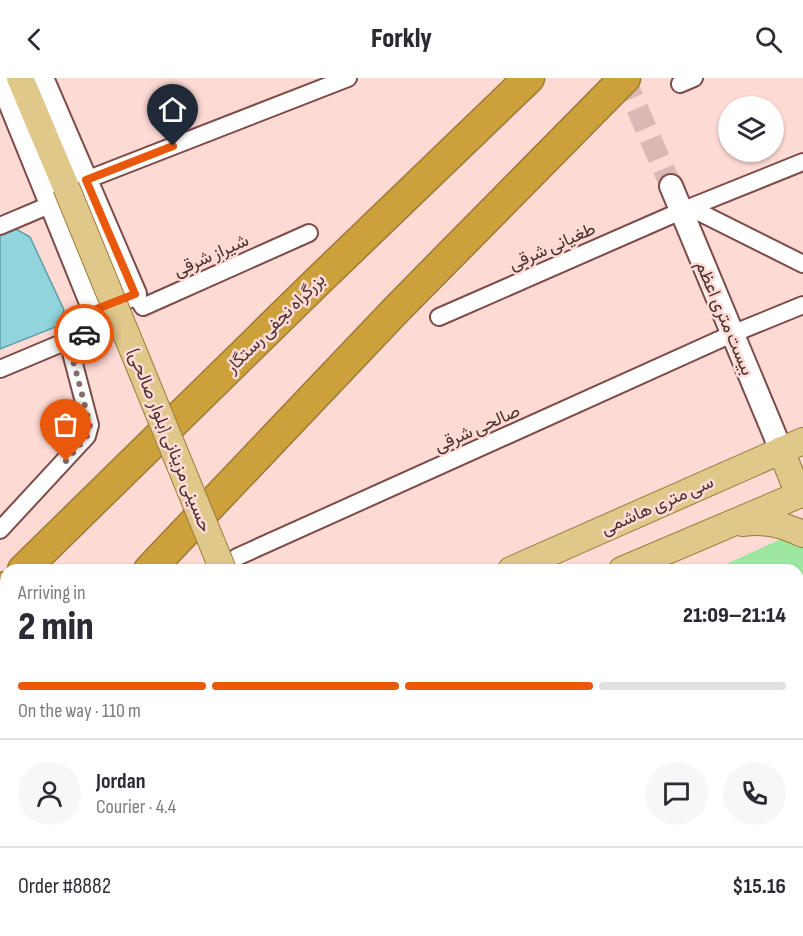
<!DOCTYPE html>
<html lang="en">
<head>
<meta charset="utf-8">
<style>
	body { margin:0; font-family:"Sofia Sans Condensed",Vazirmatn,sans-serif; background:#f7f7f7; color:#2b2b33; height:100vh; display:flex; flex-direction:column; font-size:22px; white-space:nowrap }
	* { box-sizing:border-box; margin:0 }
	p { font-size:20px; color:#7c7c81 }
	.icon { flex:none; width:33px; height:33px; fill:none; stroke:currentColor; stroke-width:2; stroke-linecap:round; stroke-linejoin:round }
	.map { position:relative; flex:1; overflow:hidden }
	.sheet { position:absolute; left:0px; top:486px; width:804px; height:372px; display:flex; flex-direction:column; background:#fff; border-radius:18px 18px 0 0; box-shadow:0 2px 4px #0004 }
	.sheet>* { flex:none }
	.buttons { position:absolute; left:718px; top:18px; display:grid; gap:12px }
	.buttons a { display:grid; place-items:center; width:66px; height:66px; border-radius:50%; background:#fff; box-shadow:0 2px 4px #0004; font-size:30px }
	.pin { position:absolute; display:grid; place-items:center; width:51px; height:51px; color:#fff; margin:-62px -26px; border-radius:50% 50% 50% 0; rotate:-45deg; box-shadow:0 0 6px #0007 }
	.pin .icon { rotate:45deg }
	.courier { position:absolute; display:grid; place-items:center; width:60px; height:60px; margin:-30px; border:4px solid #ea580c; border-radius:50%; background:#fff; color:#222; box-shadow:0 2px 8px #0007 }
	.head em { font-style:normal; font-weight:800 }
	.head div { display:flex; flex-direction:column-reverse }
	.head { display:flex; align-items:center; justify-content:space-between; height:102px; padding:0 18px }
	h1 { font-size:39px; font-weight:800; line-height:45px }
	.bar { display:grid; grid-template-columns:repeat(4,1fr); gap:9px 6px; align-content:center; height:72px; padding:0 18px }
	.bar i { height:8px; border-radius:4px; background:#e1e1e2 }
	.bar .selected { background:#ea580c }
	.bar p { grid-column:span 4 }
	.line { display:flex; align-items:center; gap:15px; padding:0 18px; border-top:2px solid #e1e1e2 }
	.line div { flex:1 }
	.round { display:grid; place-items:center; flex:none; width:63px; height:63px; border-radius:32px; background:#f7f7f7 }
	header { display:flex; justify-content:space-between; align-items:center; height:78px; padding:0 18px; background:#fff; font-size:27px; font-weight:800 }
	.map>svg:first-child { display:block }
	.built { fill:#f4cbc6 }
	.green { fill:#9de7a0 }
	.building { fill:#91d4dc; stroke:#5c9ea6; stroke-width:1.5 }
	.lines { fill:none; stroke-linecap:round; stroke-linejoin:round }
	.secondary-tunnel { stroke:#dab8b4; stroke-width:22; stroke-dasharray:22 11; stroke-linecap:butt }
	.street-casing { stroke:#7d4b47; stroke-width:20 }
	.secondary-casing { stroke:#7d4b47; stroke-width:26 }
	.primary-casing { stroke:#9e7a38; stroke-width:28 }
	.highway-casing { stroke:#9e7a38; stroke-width:33 }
	.street { stroke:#fff; stroke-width:16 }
	.secondary { stroke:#fff; stroke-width:22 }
	.primary { stroke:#e0c78a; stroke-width:26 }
	.highway { stroke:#cca13c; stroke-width:30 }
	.primary-bridge-casing { stroke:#9e7a38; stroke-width:28; stroke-linecap:butt }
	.primary-bridge { stroke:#e0c78a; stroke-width:26 }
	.done { stroke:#886d6a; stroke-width:6; stroke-dasharray:0 10.8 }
	.route { stroke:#ea580c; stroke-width:8 }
	.labels { text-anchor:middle; stroke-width:5; stroke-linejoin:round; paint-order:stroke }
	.street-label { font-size:18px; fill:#493230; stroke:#fedad5 }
</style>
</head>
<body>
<header><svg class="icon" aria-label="back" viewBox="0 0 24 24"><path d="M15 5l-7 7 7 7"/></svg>Forkly<svg class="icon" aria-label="search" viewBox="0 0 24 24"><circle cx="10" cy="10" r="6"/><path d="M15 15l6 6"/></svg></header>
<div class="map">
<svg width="803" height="858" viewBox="0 0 803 858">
	<rect width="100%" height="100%" fill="#fedad5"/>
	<polygon class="built" points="6,805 6,852 267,852 271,858 0,858 0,811"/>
	<g class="green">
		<polygon points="803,451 803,640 798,642 798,492 713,492"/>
		<polygon points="301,852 526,852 516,858 306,858"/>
		<polygon points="561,852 646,852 649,858 551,858"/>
	</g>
	<polygon class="building" points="14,150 30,159 64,232 58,248 0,271 0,157"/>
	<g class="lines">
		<polyline class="secondary-tunnel" points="624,0 671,108"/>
		<g class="street-casing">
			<g id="street">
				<polyline points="680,6 694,0"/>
				<polyline points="86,102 348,0"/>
				<polyline points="691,130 803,186"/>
				<polyline points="0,148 52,126"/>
				<polyline points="135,216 143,229 309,155"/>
				<polyline points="439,239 681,133 803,84"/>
				<polyline points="0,291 100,249 94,232"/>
				<polyline points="0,452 87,358 90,347 68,263"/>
				<polyline points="237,479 732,256 803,227"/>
			</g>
		</g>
		<g class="secondary-casing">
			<g id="secondary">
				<polyline points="0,0 94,232 135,216 42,0"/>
				<polyline points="671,108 781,372"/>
			</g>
		</g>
		<g class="primary-casing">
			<g id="primary">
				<polyline points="20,0 66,109"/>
				<polyline points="781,372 799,417"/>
				<path d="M742,445C767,442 780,446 803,456"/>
				<polyline points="511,492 803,363"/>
				<polyline points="622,492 803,415"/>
				<polyline points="798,591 803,584"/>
				<polyline points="0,736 6,732"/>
			</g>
		</g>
		<g class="highway-casing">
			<g id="highway">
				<polyline points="23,492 318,203 529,0"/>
				<polyline points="149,492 397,231 625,0"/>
				<polyline points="0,514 6,509"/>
				<polyline points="0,644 6,638"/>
				<polyline points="0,771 6,766"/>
			</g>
		</g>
		<use href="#street" class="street"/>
		<use href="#secondary" class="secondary"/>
		<use href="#primary" class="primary"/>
		<use href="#highway" class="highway"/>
		<g class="primary-bridge-casing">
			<polyline id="primary-bridge" points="66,109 223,492"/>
		</g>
		<use href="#primary-bridge" class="primary-bridge"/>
	</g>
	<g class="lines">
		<polyline class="done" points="66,383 87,358 90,347 68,263 84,256"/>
		<polyline class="route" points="84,256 100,249 94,232 135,216 86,102 173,68"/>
	</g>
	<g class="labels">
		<g class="street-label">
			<text transform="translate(552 168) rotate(-24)" y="6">طغیانی شرقی</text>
			<text transform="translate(211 177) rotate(-24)" y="6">شیراز شرقی</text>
			<text transform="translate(725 240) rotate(67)" y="6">بیست متری اعظم</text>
			<text transform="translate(275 245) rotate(-45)" y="6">بزرگراه نجفی رستگار</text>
			<text transform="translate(477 350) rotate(-24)" y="6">صالحی شرقی</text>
			<text transform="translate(170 362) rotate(68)" y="6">حسینی مزینانی (بلوار صالحی)</text>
			<text transform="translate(657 427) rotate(-24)" y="6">سی متری هاشمی</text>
		</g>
	</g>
</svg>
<div class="buttons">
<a><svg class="icon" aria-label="layers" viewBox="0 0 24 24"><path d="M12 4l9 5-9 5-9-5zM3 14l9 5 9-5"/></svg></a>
</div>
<div class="pin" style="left:66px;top:383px;background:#ea580c"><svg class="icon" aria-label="bag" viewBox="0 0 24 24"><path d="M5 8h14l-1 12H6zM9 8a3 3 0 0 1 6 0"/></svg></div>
<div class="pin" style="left:173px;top:68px;background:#1f2937"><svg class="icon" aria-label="home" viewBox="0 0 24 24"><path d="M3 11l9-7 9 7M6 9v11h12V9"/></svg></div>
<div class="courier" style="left:84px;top:256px"><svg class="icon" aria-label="car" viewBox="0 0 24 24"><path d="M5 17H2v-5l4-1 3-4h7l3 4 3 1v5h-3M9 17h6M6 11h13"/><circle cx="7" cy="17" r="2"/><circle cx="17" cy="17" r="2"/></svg></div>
<section class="sheet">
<div class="head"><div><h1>2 min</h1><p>Arriving in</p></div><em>21:09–21:14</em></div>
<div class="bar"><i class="selected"></i><i class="selected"></i><i class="selected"></i><i></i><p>On the way · 110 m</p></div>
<div class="line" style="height:108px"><a class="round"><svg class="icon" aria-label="person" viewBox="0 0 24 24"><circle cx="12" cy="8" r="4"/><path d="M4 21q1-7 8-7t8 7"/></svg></a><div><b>Jordan</b><p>Courier · 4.4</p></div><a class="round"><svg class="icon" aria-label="chat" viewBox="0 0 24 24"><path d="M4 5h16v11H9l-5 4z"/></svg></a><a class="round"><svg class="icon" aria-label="phone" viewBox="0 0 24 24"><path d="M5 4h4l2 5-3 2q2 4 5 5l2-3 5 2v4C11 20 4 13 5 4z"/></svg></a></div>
<div class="line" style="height:78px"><div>Order #8882</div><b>$15.16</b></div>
</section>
</div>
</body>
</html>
